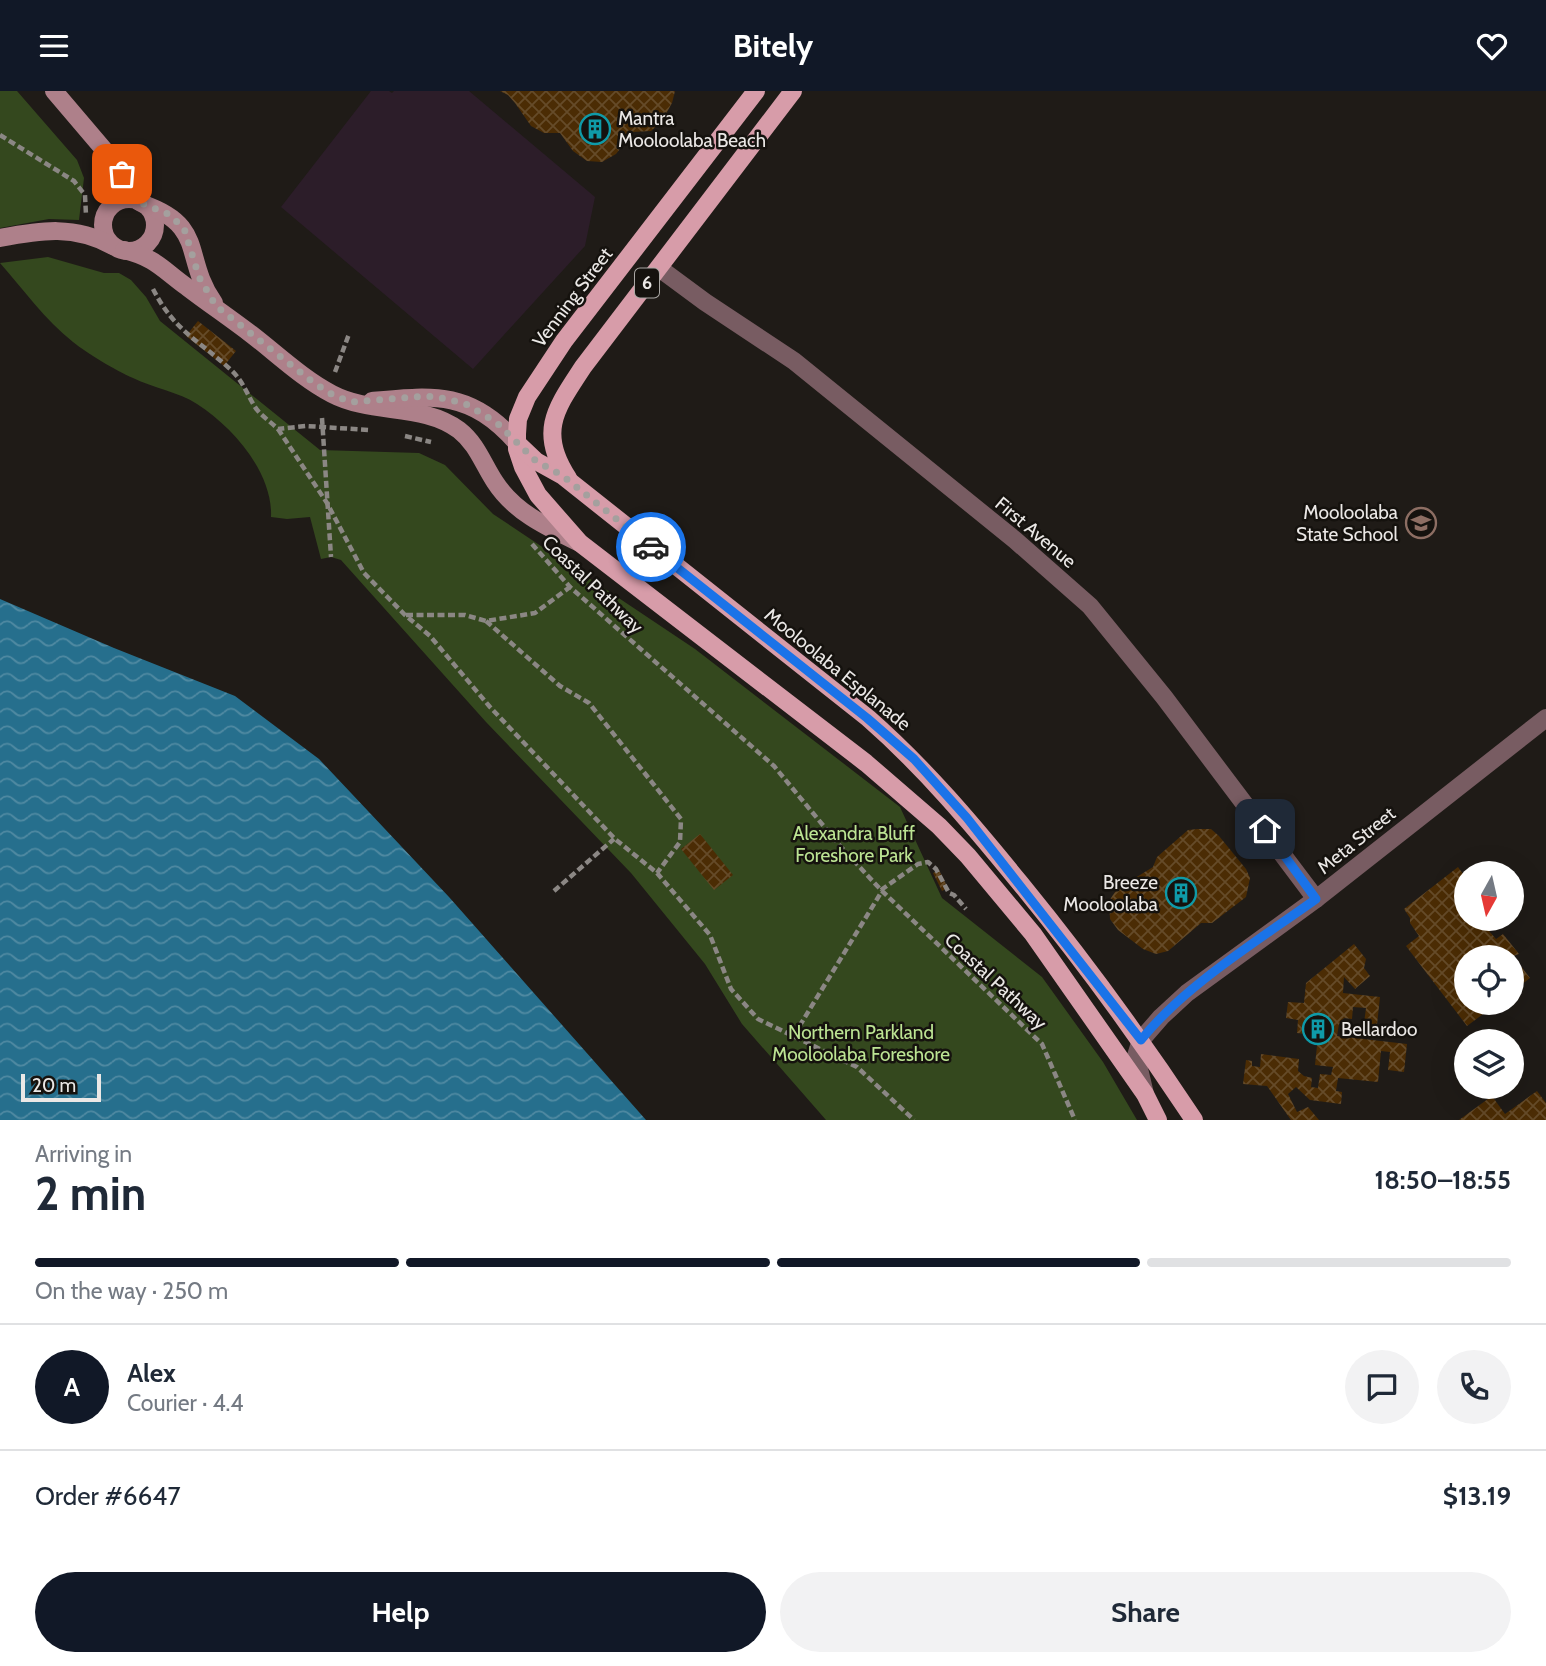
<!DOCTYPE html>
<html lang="en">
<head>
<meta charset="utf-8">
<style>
	body { margin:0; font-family:Cabin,sans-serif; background:#f2f2f3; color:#1f2937; height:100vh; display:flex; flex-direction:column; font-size:26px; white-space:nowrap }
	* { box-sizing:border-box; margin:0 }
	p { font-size:23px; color:#747a83 }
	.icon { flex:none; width:38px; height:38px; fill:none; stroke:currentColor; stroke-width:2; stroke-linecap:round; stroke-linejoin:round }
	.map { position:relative; height:1029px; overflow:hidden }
	.drawer { display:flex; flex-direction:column; background:#fff; flex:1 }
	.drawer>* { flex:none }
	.needle { width:46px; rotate:188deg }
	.controls { position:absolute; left:1454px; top:770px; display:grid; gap:14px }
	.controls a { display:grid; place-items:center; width:70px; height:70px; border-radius:50%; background:#fff; box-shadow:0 7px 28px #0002; font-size:35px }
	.scale { position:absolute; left:21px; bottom:18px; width:80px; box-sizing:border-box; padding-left:7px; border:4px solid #ebe8e6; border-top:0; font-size:19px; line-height:24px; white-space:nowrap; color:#ebe8e6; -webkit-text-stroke:5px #15120e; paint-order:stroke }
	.pin { position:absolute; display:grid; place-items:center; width:60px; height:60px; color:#fff; margin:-30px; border-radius:14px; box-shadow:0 4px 10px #0006 }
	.courier { position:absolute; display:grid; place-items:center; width:70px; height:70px; margin:-35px; border:5px solid #1a73e8; border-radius:50%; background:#fff; color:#222; box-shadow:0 2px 9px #0007 }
	.overview em { font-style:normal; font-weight:800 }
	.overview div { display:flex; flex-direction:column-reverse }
	.overview { display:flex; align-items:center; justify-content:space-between; height:119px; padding:0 35px }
	h1 { font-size:46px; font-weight:800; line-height:52px }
	.bar { display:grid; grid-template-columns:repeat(4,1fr); gap:10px 7px; align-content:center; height:84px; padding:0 35px }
	.bar i { height:9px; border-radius:5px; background:#e0e1e3 }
	.bar .current { background:#111827 }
	.bar p { grid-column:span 4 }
	.line { display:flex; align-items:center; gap:18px; padding:0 35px; border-top:2px solid #e0e1e3 }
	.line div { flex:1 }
	.round { display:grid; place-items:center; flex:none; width:74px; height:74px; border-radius:37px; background:#f2f2f3 }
	.action { display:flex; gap:14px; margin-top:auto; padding:14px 35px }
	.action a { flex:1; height:80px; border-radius:42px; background:#111827; color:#fff; font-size:28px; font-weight:800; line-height:80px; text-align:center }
	.action a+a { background:#f2f2f3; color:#1f2937 }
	header { display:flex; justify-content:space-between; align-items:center; height:91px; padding:0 35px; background:#111827; color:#fff; font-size:32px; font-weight:800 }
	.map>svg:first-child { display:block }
	.commercial { fill:#2c1d29 }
	.park { fill:#34481e }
	.water { fill:url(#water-waves) }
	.building { fill:url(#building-cross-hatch) }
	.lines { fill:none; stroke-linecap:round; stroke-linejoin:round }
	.path { stroke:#8b8784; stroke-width:4.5; stroke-dasharray:7 3.5; stroke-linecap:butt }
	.minor { stroke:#785c62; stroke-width:18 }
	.secondary { stroke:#ae808a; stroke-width:18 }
	.primary { stroke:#d79ca9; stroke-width:18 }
	.done { stroke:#a4a09e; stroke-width:7; stroke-dasharray:0 12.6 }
	.route { stroke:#1a73e8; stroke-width:9 }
	.labels { text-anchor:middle; stroke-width:5; stroke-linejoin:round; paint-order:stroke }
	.shield { fill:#15120e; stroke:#aba8a5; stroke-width:2 }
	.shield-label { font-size:18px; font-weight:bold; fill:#ebe8e6 }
	.poi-label { font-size:19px; fill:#ebe8e6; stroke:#15120e; text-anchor:start }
	.street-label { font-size:19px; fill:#ebe8e6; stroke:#15120e }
	.park-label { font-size:19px; fill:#bce493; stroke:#15120e }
</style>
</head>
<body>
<header><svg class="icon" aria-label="menu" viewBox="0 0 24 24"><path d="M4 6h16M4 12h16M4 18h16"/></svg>Bitely<svg class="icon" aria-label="heart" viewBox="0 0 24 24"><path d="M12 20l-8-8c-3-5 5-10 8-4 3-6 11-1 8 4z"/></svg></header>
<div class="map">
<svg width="1546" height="1029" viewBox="0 0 1546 1029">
	<defs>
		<pattern id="water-waves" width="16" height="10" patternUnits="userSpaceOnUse" patternTransform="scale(1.75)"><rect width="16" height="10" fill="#266f8d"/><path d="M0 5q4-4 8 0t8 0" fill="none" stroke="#508aa2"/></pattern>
		<pattern id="building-cross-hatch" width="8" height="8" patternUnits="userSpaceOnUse" patternTransform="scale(1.75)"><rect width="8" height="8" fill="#4b2c04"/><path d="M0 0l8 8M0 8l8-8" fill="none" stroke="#654b29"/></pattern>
	</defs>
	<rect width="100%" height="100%" fill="#1f1b17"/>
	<polygon class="commercial" points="371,0 389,0 392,2 394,0 469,0 595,106 585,155 473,278 281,116"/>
	<g class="park">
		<polygon points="0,0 17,0 77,69 84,87 79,129 49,128 0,137"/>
		<path d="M48,166L104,182H119L131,189L146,206L160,230L320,359L419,362L445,374L493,423L695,558L900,716L942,807L1042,886L1103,971L1137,1029H826L742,933L705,873L631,782L486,631L341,469L331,466L321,468L310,426L287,428L271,426C273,382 233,336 197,313C179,301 153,297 133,287C115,279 88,263 73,251C45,229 23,198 0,172Z"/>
	</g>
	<polygon class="water" points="0,508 114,557 235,605 319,668 449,806 646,1029 0,1029"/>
	<g class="building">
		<polygon points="500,0 675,0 672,12 662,30 651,40 633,41 616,63 602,71 587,70 573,60 560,42 544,42 531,35 515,12 508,4"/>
		<polygon points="198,230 236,260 224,275 186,245"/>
		<polygon points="1198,738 1211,738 1219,745 1246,778 1250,787 1246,806 1212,832 1201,832 1168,860 1156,863 1143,858 1118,839 1110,828 1109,810 1117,798 1153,776 1157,766 1188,739"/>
		<polygon points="700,743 733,784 714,799 681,758"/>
		<polygon points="1458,776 1466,787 1466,828 1498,828 1501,831 1489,840 1496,848 1503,843 1519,863 1513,865 1530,887 1512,901 1512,866 1466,866 1466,912 1498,912 1467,935 1406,855 1419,845 1410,832 1410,827 1404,818"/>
		<polygon points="939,779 948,797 942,800 933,782"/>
		<polygon points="1354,853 1366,868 1364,877 1370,885 1355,898 1344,886 1343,902 1380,906 1377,934 1364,932 1366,917 1353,916 1352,928 1344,927 1339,933 1337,945 1407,953 1404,981 1388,979 1390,961 1381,960 1378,991 1338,987 1336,1000 1342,1001 1341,1013 1310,1009 1296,996 1288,1003 1297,1021 1308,1016 1319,1029 1291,1029 1267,995 1243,993 1246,969 1252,970 1252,975 1260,976 1261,963 1299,968 1298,980 1304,985 1312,987 1311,996 1318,997 1320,983 1331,984 1333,976 1315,974 1318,945 1297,942 1298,929 1286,927 1288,911 1304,912 1306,892"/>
		<polygon points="1537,1000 1546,1012 1546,1029 1459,1029 1492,1005 1505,1023"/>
	</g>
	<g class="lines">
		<g class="path">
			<polyline points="0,44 74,90 85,104 86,124"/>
			<path d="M153,198C175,241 199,249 231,279C243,290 247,303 255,316C260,324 271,331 278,338L306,335L369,339"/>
			<polyline points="335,281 349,243"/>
			<polyline points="322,327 331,466"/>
			<polyline points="278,338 327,412 364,482 405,524 430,545 490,616 615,748 657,782 710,844 731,898 758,928 857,976 914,1029"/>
			<polyline points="405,345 431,351"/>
			<polyline points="532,453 570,496 774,675 841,756 881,799 1042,953 1075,1029"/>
			<polyline points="406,524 465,524 486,530 535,522 570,496"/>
			<polyline points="486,530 560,595 589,612 681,728 680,751 657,782"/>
			<polyline points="881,799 918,773 928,771 936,778 949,802 954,804 966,818"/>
			<polyline points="554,800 614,748"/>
			<polyline points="794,944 882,800"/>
		</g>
		<g class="minor">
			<polyline points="659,177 705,211 794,270 1015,449 1090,515 1164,606 1316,808"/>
			<polyline points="1145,1003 1136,965 1141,949 1161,926 1187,902 1316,808 1546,627"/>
		</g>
		<g class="secondary">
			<polyline points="54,0 117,74 139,111"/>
			<circle cx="129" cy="134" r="26"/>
			<path d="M143,113C207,135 182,166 214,212"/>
			<path d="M0,147C42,139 74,134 113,155"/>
			<path d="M124,159C156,167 162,178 187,196C208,212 230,227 251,243C277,263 303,288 332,303C372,324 423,312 459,339C477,353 483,373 495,391C515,422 549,437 580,452"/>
			<path d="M372,310C435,304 471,300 517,352"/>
		</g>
		<g class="primary">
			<polyline points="756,0 564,250 527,306 518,328 517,343 517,358 523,376 538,404 580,452 866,672 939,735 968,765 1033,843 1145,1003 1158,1029"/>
			<path d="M517,352L536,370L563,385L868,627C925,677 972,733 1020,792C1082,868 1140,947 1194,1029"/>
			<path d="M568,387C537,340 557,316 583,276L793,0"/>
		</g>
	</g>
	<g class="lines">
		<polyline class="done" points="122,83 139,111 168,123 184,137 199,186 216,215 314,292 333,304 351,311 427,305 448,308 468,314 497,332 536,370 563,385 651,456"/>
		<path class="route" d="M651,456L867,627L914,668L967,727L1141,949C1185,894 1259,849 1316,808L1265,738"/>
	</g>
	<defs>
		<g id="building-ring" transform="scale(1.575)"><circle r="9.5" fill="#15120e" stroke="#0f9aa8" stroke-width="1.5"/><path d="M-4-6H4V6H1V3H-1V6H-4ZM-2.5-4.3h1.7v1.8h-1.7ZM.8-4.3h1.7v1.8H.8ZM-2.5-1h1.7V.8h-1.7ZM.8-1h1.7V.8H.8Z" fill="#0f9aa8"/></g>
		<g id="school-ring" transform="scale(1.575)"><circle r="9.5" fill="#15120e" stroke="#8d6e63" stroke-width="1.5"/><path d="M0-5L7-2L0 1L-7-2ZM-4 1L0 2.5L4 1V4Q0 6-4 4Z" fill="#8d6e63"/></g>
	</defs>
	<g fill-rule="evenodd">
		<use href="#building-ring" x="595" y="38"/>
		<use href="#school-ring" x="1421" y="432"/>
		<use href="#building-ring" x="1181" y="802"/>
		<use href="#building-ring" x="1318" y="938"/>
	</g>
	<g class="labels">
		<rect class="shield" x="635" y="177.5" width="24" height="29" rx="5"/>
		<g class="shield-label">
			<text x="647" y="198">6</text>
		</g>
		<g class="poi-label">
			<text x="618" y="34">Mantra<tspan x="618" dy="22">Mooloolaba Beach</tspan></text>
			<text x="1398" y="428" text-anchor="end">Mooloolaba<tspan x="1398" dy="22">State School</tspan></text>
			<text x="1158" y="798" text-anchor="end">Breeze<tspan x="1158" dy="22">Mooloolaba</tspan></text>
			<text x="1341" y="945">Bellardoo</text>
		</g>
		<g class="street-label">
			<text transform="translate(572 206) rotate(-53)" y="7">Venning Street</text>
			<text transform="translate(1036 441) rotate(40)" y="7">First Avenue</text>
			<text transform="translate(593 493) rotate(44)" y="7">Coastal Pathway</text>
			<text transform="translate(838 578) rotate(39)" y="7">Mooloolaba Esplanade</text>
			<text transform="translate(1356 749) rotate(-39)" y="7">Meta Street</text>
			<text transform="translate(996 890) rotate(43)" y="7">Coastal Pathway</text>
		</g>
		<g class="park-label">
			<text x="854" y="749">Alexandra Bluff<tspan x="854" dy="22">Foreshore Park</tspan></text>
			<text x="861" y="948">Northern Parkland<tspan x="861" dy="22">Mooloolaba Foreshore</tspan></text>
		</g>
	</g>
</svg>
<div class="controls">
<a><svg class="needle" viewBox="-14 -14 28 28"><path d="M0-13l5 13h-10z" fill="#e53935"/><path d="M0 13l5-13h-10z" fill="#747a83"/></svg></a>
<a><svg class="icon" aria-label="locate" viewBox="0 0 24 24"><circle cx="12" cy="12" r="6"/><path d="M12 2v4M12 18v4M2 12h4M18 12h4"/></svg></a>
<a><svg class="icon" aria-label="layers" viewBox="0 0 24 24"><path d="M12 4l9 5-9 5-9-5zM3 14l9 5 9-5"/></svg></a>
</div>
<div class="scale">20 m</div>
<div class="pin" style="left:122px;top:83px;background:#ea580c"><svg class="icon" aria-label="bag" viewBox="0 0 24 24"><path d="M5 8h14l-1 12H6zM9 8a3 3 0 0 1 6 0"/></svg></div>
<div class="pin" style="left:1265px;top:738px;background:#1f2937"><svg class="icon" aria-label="home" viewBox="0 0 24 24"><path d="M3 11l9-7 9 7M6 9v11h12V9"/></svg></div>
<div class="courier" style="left:651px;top:456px"><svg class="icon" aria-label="car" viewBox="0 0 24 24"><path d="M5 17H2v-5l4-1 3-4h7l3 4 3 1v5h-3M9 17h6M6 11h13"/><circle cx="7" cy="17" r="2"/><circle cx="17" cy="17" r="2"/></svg></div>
</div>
<section class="drawer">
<div class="overview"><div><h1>2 min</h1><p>Arriving in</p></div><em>18:50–18:55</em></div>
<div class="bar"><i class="current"></i><i class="current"></i><i class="current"></i><i></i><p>On the way · 250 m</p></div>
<div class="line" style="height:126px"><b class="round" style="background:#111827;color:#fff">A</b><div><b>Alex</b><p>Courier · 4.4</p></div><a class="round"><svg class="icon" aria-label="chat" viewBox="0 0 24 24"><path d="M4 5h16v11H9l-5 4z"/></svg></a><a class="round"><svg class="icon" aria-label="phone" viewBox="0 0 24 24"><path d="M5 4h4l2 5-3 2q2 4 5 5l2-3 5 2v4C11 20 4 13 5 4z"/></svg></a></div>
<div class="line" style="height:91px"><div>Order #6647</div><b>$13.19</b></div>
<div class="action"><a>Help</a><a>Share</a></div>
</section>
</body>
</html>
